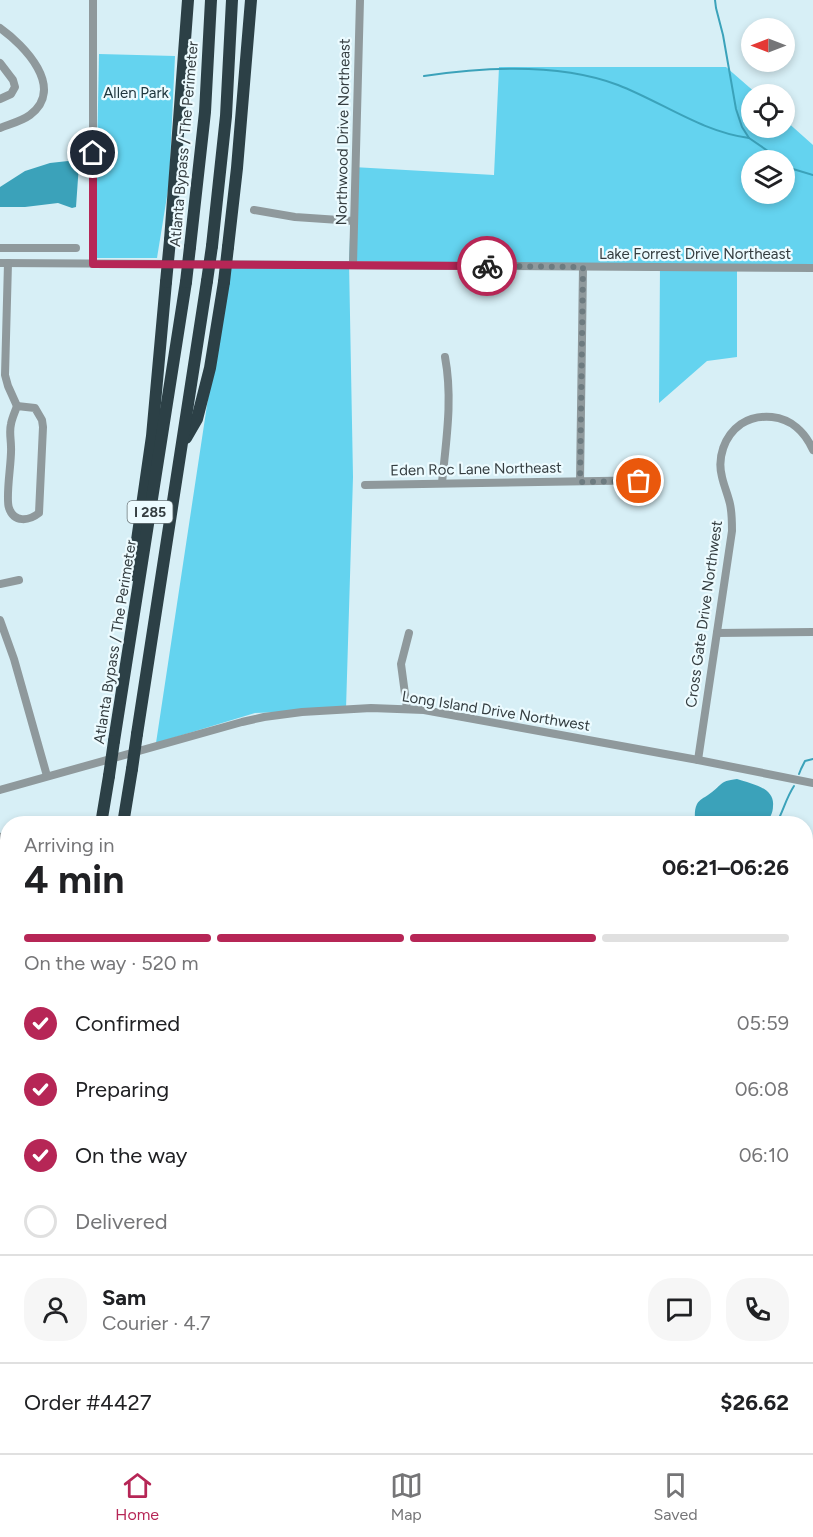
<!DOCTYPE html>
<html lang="en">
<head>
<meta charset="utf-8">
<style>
	body { margin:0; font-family:Figtree,sans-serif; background:#f6f6f6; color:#202124; height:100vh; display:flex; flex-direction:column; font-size:22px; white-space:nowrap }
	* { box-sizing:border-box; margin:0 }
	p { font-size:20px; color:#757577 }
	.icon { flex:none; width:33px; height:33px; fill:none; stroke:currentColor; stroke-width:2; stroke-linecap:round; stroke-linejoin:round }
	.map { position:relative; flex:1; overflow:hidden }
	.drawer { position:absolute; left:0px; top:816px; width:813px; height:638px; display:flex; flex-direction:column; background:#fff; border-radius:24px 24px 0 0; box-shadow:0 3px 9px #0003 }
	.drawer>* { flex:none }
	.needle { width:39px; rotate:270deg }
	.controls { position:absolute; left:741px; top:18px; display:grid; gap:12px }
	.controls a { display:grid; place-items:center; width:54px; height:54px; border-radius:50%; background:#fff; box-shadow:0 3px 9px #0003; font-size:30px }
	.pin { position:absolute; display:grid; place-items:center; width:51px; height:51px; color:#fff; margin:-26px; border:3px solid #fff; border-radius:50%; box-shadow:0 2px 6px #0007 }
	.courier { position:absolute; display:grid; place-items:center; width:60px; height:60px; margin:-30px; border:4px solid #b62656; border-radius:50%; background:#fff; color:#222; box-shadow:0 2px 8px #0007 }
	.headline em { font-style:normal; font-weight:700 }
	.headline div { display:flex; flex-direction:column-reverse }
	.headline { display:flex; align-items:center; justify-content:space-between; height:102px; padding:0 24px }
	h1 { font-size:39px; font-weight:700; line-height:45px }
	.bar { display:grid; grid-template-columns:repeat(4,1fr); gap:9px 6px; align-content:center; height:72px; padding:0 24px }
	.bar i { height:8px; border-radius:4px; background:#e0e0e0 }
	.bar .on { background:#b62656 }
	.bar p { grid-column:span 4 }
	.line { display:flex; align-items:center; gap:15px; padding:0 24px; border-top:2px solid #e0e0e0 }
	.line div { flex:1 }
	.round { display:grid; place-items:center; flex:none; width:63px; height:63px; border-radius:24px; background:#f6f6f6 }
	ol { padding:0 24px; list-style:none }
	li { display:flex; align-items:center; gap:18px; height:66px }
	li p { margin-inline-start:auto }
	li .icon { padding:6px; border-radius:50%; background:#b62656; color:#fff; stroke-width:4 }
	li:last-child { color:#757577 }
	li i { width:33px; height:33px; border:3px solid #e0e0e0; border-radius:50% }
	.dock { display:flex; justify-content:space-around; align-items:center; height:84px; border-top:2px solid #e0e0e0; background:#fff; font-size:16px; color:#757577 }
	.dock a { display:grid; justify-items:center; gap:3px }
	.dock .on { color:#b62656 }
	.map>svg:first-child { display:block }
	.green { fill:#64d3ef; fill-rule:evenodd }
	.water { fill:#3ba2ba }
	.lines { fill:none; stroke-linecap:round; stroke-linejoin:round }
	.stream { stroke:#3ba2ba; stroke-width:2 }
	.minor { stroke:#8f999c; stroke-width:8 }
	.highway { stroke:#2c4046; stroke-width:12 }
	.highway-bridge { stroke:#2c4046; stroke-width:12 }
	.done { stroke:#6d7b80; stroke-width:6; stroke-dasharray:0 10.8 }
	.route { stroke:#b62656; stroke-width:8 }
	.labels { text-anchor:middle; stroke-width:4.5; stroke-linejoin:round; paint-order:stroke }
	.shield { fill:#ecfbff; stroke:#6b7679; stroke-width:1.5 }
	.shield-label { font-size:14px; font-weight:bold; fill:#343d40 }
	.park-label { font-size:15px; fill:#20373e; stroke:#ecfbff }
	.street-label { font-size:15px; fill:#343d40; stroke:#ecfbff }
</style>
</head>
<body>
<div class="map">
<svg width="813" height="1453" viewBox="0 0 813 1453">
	<rect width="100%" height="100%" fill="#d7eff6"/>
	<g class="green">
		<polygon points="99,54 175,56 169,184 157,258 95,258"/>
		<path d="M499,67H726L757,94H752V128H784L785,120L813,145V268L737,267V357L707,361L659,403L660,266L349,261L353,477L346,709L255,713L156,743L228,266L349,261L353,167L494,175ZM752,160H784V194H752Z"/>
	</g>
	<g class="water">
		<polygon points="77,160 79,164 76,207 72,208 58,203 25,207 0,207 0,187 25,171 50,163"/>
		<path d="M737,779C751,784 775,787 773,806C773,813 770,818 765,824L695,823C695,817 694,810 697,804C700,799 704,798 708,795C722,786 718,781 737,779Z"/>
	</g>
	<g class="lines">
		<g class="stream">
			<polyline points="715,0 716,8 723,35 736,109 742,127 749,138 781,160"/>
			<path d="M424,76C485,67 560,63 618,85C662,102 702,132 749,138"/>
			<polyline points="784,163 793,169 813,175"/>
			<polyline points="799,774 801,769 805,761 813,759"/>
			<path d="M776,824C783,812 786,798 794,786"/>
			<polyline points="0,984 8,975"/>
		</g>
		<g class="minor">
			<path d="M0,28C24,45 66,88 30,115C22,121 10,124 0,128"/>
			<polyline points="0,63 13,80 15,87 11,94 0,99"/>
			<polyline points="254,210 295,217 354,221"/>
			<polyline points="0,248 76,248"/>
			<polyline points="0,263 813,268"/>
			<polyline points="8,263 5,375 8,386 17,406"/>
			<polyline points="93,264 93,0"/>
			<polyline points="353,264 360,0"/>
			<path d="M17,406L35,408L42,420L43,427L39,513C29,521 14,523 9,508C5,497 12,461 11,447C11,439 9,432 11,424C12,418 15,412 17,406Z"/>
			<polyline points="580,481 583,267"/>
			<path d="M442,483C446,441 453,399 445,357"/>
			<polyline points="365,485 659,480"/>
			<polyline points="0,584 19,580"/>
			<polyline points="0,620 14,659 47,776"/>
			<polyline points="717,633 813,632"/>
			<polyline points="407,709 401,664 409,633"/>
			<path d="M698,760L732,531C732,522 732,513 730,504C728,495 724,486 722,477C717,458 724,436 741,424C750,418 761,416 772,417C791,419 805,432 813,450"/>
			<polyline points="0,790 242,722 264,717 302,712 371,708 424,710 698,760 813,783"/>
			<path d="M0,837C8,855 7,868 1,886"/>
			<polyline points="806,993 813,991"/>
			<polyline points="806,1180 813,1180"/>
			<polyline points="806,1353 813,1353"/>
			<polyline points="718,1446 721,1453"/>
			<polyline points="347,1453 347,1446"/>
			<polyline points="521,1453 521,1446"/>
		</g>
		<g class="highway">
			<polyline points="170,240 188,0"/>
			<polyline points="212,246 226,116 232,0"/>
			<polyline points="190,247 205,112 211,0"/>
			<polyline points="228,247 237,168 251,0"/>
			<polyline points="186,438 197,419 210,368 224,282"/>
			<polyline points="132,575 152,436 166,282"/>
			<polyline points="137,734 207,281"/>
			<polyline points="114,741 186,282"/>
			<polyline points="101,824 109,776"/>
			<polyline points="123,824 132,769"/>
			<polyline points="0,1313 8,1292"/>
			<polyline points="0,1380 8,1361"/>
		</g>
		<g class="highway-bridge">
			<polyline points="207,281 212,246"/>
			<polyline points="166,282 170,240"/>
			<polyline points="186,282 190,247"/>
			<polyline points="224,282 228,247"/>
			<polyline points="132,769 137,734"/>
			<polyline points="109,776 114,741"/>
		</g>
	</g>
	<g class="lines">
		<polyline class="done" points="487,266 583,267 580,482 639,481"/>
		<polyline class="route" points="93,153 93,264 487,266"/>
	</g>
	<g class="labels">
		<rect class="shield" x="127.5" y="501" width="45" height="22" rx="4.5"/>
		<g class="shield-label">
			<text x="150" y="517">I 285</text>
		</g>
		<g class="park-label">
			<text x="136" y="98">Allen Park</text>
		</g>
		<g class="street-label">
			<text transform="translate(343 132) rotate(-89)" y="5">Northwood Drive Northeast</text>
			<text transform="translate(184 144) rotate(-85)" y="5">Atlanta Bypass / The Perimeter</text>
			<text x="695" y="259">Lake Forrest Drive Northeast</text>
			<text transform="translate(476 469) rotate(-1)" y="5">Eden Roc Lane Northeast</text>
			<text transform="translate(704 614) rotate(-82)" y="5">Cross Gate Drive Northwest</text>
			<text transform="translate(115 642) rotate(-81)" y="5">Atlanta Bypass / The Perimeter</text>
			<text transform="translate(496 711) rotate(9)" y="5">Long Island Drive Northwest</text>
		</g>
	</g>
</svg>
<div class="controls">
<a><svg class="needle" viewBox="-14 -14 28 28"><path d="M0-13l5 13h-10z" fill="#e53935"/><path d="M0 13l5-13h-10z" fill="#757577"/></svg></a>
<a><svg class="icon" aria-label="locate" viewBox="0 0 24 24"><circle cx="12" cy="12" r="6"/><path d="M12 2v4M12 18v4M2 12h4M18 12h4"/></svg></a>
<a><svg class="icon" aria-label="layers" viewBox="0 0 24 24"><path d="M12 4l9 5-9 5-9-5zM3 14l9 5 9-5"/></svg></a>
</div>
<div class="pin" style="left:639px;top:481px;background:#ea580c"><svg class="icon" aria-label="bag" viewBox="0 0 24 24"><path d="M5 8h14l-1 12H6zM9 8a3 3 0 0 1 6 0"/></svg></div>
<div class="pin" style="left:93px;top:153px;background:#1f2937"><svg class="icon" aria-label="home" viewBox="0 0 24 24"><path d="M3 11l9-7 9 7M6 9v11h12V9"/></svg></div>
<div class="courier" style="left:487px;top:266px"><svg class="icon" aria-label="bike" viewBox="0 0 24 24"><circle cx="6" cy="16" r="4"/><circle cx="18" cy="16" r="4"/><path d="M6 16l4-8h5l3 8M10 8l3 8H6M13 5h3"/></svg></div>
<section class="drawer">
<div class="headline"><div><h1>4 min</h1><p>Arriving in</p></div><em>06:21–06:26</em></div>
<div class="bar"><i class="on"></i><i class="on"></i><i class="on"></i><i></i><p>On the way · 520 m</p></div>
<ol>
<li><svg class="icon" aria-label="check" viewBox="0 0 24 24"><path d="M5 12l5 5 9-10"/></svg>Confirmed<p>05:59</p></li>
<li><svg class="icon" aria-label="check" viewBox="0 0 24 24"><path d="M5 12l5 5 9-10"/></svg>Preparing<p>06:08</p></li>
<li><svg class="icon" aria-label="check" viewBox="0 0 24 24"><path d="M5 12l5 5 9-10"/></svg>On the way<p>06:10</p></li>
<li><i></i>Delivered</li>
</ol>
<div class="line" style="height:108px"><a class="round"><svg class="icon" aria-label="person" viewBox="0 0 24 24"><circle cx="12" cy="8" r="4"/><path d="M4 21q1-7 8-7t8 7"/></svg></a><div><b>Sam</b><p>Courier · 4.7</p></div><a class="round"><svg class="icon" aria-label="chat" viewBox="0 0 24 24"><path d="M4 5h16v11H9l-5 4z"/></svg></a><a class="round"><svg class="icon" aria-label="phone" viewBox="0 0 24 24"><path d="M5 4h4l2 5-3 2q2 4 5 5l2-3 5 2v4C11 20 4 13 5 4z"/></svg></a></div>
<div class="line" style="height:78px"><div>Order #4427</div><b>$26.62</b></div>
</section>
</div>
<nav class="dock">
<a class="on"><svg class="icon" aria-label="home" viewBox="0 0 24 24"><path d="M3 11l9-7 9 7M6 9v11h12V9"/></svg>Home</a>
<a><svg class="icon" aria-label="map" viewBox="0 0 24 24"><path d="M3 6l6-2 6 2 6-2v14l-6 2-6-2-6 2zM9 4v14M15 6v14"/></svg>Map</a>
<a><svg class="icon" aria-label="saved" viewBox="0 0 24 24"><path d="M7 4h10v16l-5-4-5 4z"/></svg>Saved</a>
</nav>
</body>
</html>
